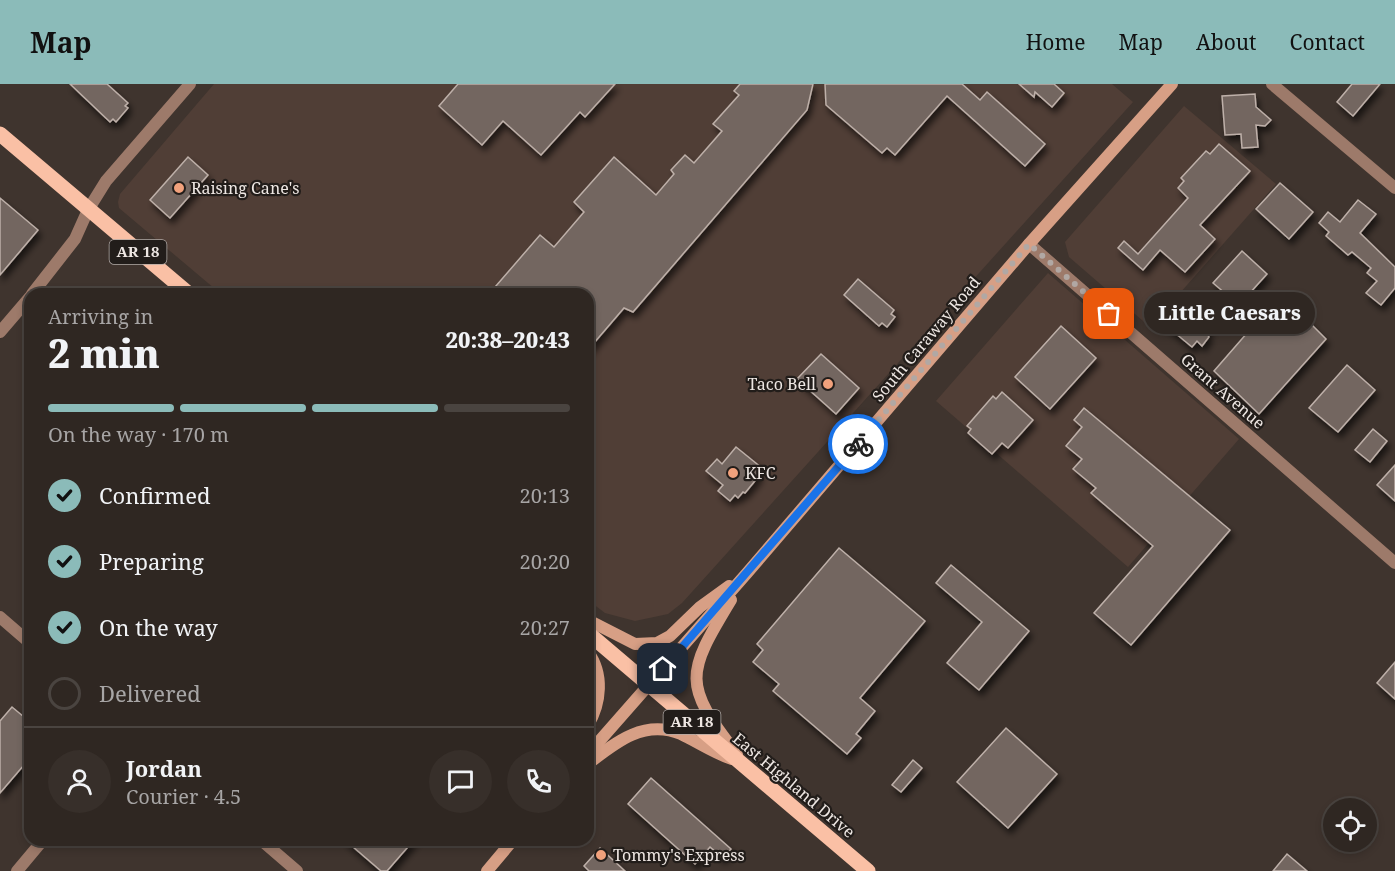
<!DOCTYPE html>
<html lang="en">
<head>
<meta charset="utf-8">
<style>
	body { margin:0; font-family:"Noto Serif",serif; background:#372f2a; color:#f1f3f6; height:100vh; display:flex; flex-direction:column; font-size:22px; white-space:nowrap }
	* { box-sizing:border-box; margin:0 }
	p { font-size:20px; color:#a7a5a5 }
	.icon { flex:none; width:33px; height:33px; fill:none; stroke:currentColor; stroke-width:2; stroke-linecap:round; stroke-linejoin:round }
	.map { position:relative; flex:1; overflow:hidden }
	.panel { position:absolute; left:24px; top:204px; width:570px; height:558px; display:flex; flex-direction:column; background:#2f2722; border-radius:18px; box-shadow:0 3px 9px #0003,0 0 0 2px #4a4440 }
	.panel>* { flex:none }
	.buttons { position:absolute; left:1323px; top:714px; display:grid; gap:12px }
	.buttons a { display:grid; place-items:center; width:54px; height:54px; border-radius:50%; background:#2f2722; box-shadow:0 3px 9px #0003,0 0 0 2px #4a4440; font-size:30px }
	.pin { position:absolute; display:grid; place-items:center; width:51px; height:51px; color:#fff; margin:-26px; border-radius:12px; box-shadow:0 3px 9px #0006 }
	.courier { position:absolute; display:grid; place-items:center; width:60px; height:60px; margin:-30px; border:4px solid #1a73e8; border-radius:50%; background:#fff; color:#222; box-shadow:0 2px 8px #0007 }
	.bubble { position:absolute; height:42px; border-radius:21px; background:#2f2722; box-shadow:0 3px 9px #0003,0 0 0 2px #4a4440; font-size:20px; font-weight:800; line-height:42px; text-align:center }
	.headline em { font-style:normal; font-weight:800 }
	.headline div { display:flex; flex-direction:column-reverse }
	.headline { display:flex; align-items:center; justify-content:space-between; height:102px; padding:0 24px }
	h1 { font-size:39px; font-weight:800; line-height:45px }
	.bar { display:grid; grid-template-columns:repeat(4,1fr); gap:9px 6px; align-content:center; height:72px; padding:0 24px }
	.bar i { height:8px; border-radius:4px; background:#4a4440 }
	.bar .selected { background:#8bbbb9 }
	.bar p { grid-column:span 4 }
	.line { display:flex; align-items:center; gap:15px; padding:0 24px; border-top:2px solid #4a4440 }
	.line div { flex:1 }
	.round { display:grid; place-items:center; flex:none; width:63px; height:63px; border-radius:32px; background:#372f2a }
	ol { padding:0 24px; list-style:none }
	li { display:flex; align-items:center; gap:18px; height:66px }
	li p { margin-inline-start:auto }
	li .icon { padding:6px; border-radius:50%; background:#8bbbb9; color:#111; stroke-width:4 }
	li:last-child { color:#a7a5a5 }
	li i { width:33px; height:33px; border:3px solid #4a4440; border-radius:50% }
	header { display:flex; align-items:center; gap:36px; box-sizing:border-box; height:84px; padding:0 30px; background:#8bbbb9; color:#111 }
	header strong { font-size:28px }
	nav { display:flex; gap:33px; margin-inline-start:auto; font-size:21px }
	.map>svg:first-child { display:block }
	.built { fill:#503e36 }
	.building { fill:#736660; stroke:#beb0a9; stroke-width:1.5; filter:url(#shadow) }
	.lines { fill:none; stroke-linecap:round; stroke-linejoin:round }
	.street { stroke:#9d7a6a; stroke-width:12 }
	.secondary { stroke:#d79f85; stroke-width:12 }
	.primary { stroke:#fac0a5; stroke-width:15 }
	.done { stroke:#b1a8a4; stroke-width:6; stroke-dasharray:0 10.8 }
	.route { stroke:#1a73e8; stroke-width:8 }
	.poi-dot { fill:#f1a17c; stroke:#221d1a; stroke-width:2 }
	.labels { text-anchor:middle; stroke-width:4.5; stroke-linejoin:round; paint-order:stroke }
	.shield { fill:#221d1a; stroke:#b1aaa7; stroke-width:1.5 }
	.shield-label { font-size:15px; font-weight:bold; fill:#eee7e3 }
	.poi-label { font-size:16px; fill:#eee7e3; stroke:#221d1a; text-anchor:start }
	.street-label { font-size:16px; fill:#eee7e3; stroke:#221d1a }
</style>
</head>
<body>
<header>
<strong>Map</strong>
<nav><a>Home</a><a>Map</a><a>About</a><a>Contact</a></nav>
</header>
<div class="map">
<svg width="1395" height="787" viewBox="0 0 1395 787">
	<defs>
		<filter id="shadow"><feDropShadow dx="3" dy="5.5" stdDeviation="3" flood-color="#0009"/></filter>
	</defs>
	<rect width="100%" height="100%" fill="#3f342e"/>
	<g class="built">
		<polygon points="214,0 1112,0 1133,18 682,519 668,530 635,537 605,529 588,516 588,210 221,210 119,124 118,118 120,110"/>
		<polygon points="1184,22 1276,100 1150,243 1069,173 1065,158"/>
		<polygon points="1048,189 1239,355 1128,483 936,317"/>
	</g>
	<g class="building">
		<polygon points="70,0 107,0 128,19 125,22 128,24 116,38 113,35 110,38"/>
		<polygon points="458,0 615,0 585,33 580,28 541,71 503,37 482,61 439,22"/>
		<polygon points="740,0 813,0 807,26 633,228 624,224 588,266 588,210 489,210 540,151 554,163 584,128 574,118 614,73 656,111 674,90 671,86 685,71 694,79 722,47 713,40 739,11 734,7"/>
		<polygon points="825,0 962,0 980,16 987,8 1045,60 1025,82 947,12 895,71 887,64 882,69 826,21"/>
		<polygon points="1019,0 1054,0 1064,9 1052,23 1035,8 1034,13"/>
		<polygon points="1352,0 1380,0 1353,32 1337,18"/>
		<polygon points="1255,10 1256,23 1271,36 1265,42 1256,41 1258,63 1242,64 1241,50 1225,51 1222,12"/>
		<polygon points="1219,60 1250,87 1200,141 1215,155 1185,188 1160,166 1143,186 1118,164 1124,157 1138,170 1188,114 1178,104 1184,97 1181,94 1206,67 1210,70"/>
		<polygon points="188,73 208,91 170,134 150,116"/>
		<polygon points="1280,99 1313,128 1289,155 1256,125"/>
		<polygon points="0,114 38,146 0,191"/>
		<polygon points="1358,116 1376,130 1360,149 1395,183 1395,204 1381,221 1366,209 1377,197 1367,189 1371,184 1352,168 1348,171 1326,152 1329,148 1319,139 1328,128 1340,138"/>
		<polygon points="1242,167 1267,190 1239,221 1213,199"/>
		<polygon points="858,195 894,226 891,230 895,233 887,243 882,239 879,242 844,211"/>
		<polygon points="1281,210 1326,255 1259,330 1214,287"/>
		<polygon points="1176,224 1187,233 1192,226 1211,242 1206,248 1209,253 1202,262 1197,257 1192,263 1163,239"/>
		<polygon points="1061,242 1096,274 1050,325 1015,293"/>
		<polygon points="821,270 859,304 836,330 797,295"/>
		<polygon points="1347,281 1375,306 1338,348 1309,324"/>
		<polygon points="1002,308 1033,336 1008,364 1002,359 992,370 968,349 971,345 967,342 993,312 996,315"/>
		<polygon points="1084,324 1230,446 1131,561 1094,529 1153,462 1091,409 1096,404 1073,385 1082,375 1066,362 1082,343 1074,336"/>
		<polygon points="1373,345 1387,357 1370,378 1355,366"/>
		<polygon points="736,363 762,384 757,390 759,392 745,409 743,408 738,414 735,411 730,417 718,407 723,401 706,387 717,375 722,380"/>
		<polygon points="1395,381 1395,417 1377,401"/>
		<polygon points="839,464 925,537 860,614 875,627 856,650 861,654 847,670 773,607 779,600 753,578 763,566 757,560"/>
		<polygon points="951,481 1029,547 979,606 947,579 982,538 936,499"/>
		<polygon points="1395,578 1395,615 1377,599"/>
		<polygon points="12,623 30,638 30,674 0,709 0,637"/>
		<polygon points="1006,644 1057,690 1008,744 957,698"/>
		<polygon points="913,676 922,684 901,708 892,701"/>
		<polygon points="651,694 731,765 723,774 710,763 695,780 628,720"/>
		<polygon points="345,756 414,756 387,787 381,787"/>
		<polygon points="600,764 625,787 589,787 584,782"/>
		<polygon points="1287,770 1307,787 1273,787"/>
	</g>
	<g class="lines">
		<g class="street">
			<polyline points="1272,0 1395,104"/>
			<polyline points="1029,160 1395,479"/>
			<polyline points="32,210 75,155 88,126 106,97 190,0"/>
			<polyline points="0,248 30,213"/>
			<polyline points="0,533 30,559"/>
			<polyline points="261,756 297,787"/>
			<polyline points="17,787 43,756"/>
		</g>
		<g class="secondary">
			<path d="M731,516C686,590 682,600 737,670"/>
			<polyline points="588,536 635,560 657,559 670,552 700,523 729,502"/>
			<path d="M588,568C604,590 601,619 588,641"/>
			<polyline points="588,670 747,489 1029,160 1172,0"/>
			<path d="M588,680C616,658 644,635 681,650C698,658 714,669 732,675"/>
			<polyline points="487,787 513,756"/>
		</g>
		<g class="primary">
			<polyline points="0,50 189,210"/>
			<polyline points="588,549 868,787"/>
		</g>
	</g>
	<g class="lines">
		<polyline class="done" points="858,360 1029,160 1109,230"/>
		<polyline class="route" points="663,585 858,360"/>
	</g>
	<g class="poi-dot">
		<circle cx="179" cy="104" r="6"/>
		<circle cx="828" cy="300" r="6"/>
		<circle cx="733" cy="389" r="6"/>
		<circle cx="601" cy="771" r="6"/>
	</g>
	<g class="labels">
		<g class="shield">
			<rect x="109.5" y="156" width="57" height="24" rx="4.5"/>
			<rect x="663.5" y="626" width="57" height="24" rx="4.5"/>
		</g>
		<g class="shield-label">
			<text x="138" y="173">AR 18</text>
			<text x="692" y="643">AR 18</text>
		</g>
		<g class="poi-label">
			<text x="191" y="110">Raising Cane's</text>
			<text x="816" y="306" text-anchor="end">Taco Bell</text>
			<text x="745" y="395">KFC</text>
			<text x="613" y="777">Tommy's Express</text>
		</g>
		<g class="street-label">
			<text transform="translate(926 255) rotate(-50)" y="6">South Caraway Road</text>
			<text transform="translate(1223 307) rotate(41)" y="6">Grant Avenue</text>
			<text transform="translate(794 701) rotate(40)" y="6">East Highland Drive</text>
		</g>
	</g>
</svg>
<div class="buttons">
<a><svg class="icon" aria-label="locate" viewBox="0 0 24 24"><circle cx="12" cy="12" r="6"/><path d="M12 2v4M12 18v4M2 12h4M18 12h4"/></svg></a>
</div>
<div class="pin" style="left:1109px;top:230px;background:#ea580c"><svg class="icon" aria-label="bag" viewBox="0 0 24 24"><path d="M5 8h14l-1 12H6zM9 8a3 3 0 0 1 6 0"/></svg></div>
<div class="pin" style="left:663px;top:585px;background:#1f2937"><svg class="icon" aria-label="home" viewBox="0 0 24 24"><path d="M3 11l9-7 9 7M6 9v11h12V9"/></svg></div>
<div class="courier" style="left:858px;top:360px"><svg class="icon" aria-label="bike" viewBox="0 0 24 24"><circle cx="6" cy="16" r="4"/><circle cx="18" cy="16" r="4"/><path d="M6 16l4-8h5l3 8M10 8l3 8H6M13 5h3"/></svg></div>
<div class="bubble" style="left:1144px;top:208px;width:171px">Little Caesars</div>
<section class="panel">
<div class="headline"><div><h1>2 min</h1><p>Arriving in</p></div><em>20:38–20:43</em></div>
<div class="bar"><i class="selected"></i><i class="selected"></i><i class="selected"></i><i></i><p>On the way · 170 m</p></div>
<ol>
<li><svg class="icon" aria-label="check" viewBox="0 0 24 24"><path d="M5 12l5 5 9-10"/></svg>Confirmed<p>20:13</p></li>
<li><svg class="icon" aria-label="check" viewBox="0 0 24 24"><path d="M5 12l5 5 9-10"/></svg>Preparing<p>20:20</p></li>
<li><svg class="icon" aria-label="check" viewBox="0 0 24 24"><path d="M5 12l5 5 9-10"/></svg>On the way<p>20:27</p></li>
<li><i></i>Delivered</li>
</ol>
<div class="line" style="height:108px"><a class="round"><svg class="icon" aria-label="person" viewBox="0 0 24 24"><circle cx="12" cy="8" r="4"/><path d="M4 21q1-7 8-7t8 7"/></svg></a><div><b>Jordan</b><p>Courier · 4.5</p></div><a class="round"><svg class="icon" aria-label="chat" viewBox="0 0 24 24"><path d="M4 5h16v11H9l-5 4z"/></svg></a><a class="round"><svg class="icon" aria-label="phone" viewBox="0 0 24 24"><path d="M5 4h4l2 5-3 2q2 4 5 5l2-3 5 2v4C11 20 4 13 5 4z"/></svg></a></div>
</section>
</div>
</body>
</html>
